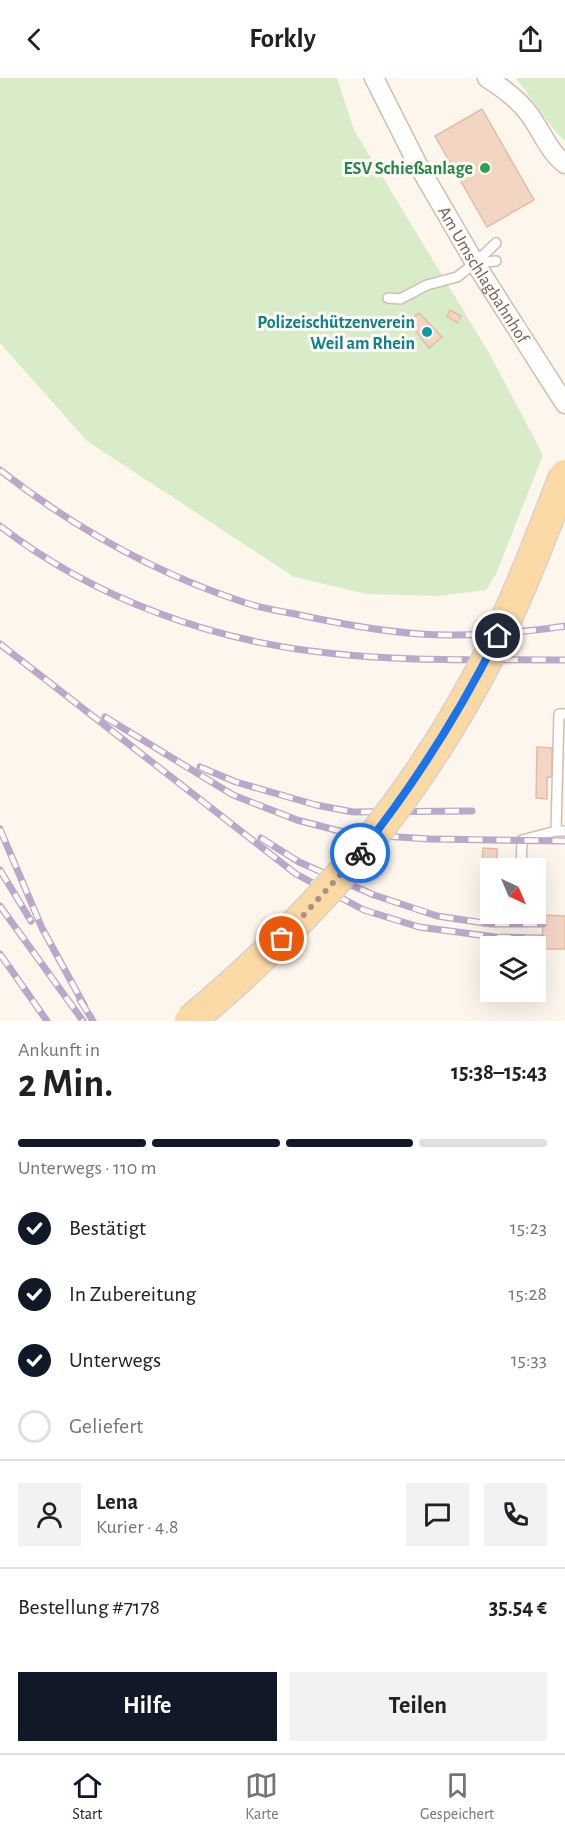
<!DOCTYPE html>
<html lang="de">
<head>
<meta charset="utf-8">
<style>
	body { margin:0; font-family:"Alegreya Sans",sans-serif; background:#f2f2f2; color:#202124; height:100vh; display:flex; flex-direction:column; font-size:22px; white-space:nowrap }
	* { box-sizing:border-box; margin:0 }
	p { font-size:20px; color:#757577 }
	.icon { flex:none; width:33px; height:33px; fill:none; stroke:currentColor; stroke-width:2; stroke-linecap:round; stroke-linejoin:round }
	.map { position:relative; height:943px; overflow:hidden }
	.drawer { display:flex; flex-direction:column; background:#fff; flex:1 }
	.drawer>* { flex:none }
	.needle { width:39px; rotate:136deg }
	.buttons { position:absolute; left:480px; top:780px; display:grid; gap:12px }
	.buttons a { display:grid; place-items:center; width:66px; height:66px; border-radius:0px; background:#fff; box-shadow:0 6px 24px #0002; font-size:30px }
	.pin { position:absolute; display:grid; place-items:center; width:51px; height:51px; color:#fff; margin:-26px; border:3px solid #fff; border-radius:50%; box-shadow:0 2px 6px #0007 }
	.courier { position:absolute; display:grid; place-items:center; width:60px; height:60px; margin:-30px; border:4px solid #1a73e8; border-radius:50%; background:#fff; color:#222; box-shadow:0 2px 8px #0007 }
	.overview em { font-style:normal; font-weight:600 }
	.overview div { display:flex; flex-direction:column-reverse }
	.overview { display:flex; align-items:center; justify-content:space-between; height:102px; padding:0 18px }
	h1 { font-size:39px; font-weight:600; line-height:45px }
	.bar { display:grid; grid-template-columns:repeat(4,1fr); gap:9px 6px; align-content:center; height:72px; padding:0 18px }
	.bar i { height:8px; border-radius:4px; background:#e0e0e0 }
	.bar .active { background:#111827 }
	.bar p { grid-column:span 4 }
	.line { display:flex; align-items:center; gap:15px; padding:0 18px; border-top:2px solid #e0e0e0 }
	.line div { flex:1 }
	.round { display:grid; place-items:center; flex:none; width:63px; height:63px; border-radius:0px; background:#f2f2f2 }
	ol { padding:0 18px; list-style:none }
	li { display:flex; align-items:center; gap:18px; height:66px }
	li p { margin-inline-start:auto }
	li .icon { padding:6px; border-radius:50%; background:#111827; color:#fff; stroke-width:4 }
	li:last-child { color:#757577 }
	li i { width:33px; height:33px; border:3px solid #e0e0e0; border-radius:50% }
	.button { display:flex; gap:12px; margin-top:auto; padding:12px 18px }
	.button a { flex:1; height:69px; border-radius:0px; background:#111827; color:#fff; font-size:24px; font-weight:600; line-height:69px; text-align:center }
	.button a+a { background:#f2f2f2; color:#202124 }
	header { display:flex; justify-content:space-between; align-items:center; height:78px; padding:0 18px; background:#fff; font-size:27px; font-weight:600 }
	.menu { display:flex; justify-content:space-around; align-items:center; height:84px; border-top:2px solid #e0e0e0; background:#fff; font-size:16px; color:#757577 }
	.menu a { display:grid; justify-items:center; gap:3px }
	.menu .active { color:#111827 }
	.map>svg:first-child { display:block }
	.green { fill:#d8ecc9 }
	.building { fill:#f3d5c3; stroke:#e6bba3; stroke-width:1.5 }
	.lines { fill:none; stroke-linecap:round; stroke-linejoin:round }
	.lane-casing { stroke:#d1beb0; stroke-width:12 }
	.street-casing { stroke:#d1beb0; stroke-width:21 }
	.lane { stroke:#fff; stroke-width:9 }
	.street { stroke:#fff; stroke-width:18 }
	.rail-casing { stroke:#b9a8c9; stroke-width:7 }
	.rail { stroke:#fffaf3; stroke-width:4.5; stroke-dasharray:14; stroke-linecap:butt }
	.primary-bridge-casing { stroke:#dad1cd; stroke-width:33; stroke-linecap:butt }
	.primary-bridge { stroke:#fbd9a5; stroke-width:30 }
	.done { stroke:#a89285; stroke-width:6; stroke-dasharray:0 10.8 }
	.route { stroke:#1a73e8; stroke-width:8 }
	.leisure-dot { fill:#2e9e5b; stroke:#fffaf3; stroke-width:2 }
	.culture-dot { fill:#0f9aa8; stroke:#fffaf3; stroke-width:2 }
	.labels { text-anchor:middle; stroke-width:6; stroke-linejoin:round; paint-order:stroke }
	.leisure-label { font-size:18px; font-weight:bold; fill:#27864d; stroke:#fffaf3; text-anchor:end }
	.street-label { font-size:18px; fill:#7a5c4d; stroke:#fffaf3 }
	.culture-label { font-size:18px; font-weight:bold; fill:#0d838f; stroke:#fffaf3; text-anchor:end }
</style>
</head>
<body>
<header><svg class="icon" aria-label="back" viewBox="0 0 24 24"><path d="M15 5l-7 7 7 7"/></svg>Forkly<svg class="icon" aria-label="share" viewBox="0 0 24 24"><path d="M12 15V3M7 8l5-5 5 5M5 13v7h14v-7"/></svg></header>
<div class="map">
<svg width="565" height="943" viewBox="0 0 565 943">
	<rect width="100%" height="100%" fill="#fdf6ec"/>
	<g class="green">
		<polygon points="0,0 337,0 354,52 488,273 543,377 496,496 486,512 438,518 367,516 294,499 87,363 0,265"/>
		<polygon points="516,0 565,0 565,63 555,53"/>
	</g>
	<g class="building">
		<polygon points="482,31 534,122 487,149 435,58"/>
		<polygon points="450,232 461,238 457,245 447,238"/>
		<polygon points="419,235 442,259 429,270 408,243"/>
		<polygon points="537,669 552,670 552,699 547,699 547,721 536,720"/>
		<polygon points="483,770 497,771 497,785 482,784"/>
		<polygon points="543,837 565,838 565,871 542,871"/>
	</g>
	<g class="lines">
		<g class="lane-casing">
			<g id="lane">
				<polyline points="475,185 496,183"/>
				<polyline points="388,220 400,221 427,207 457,199 475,185 496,165"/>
				<polyline points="556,753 559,636 565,636"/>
				<polyline points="521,790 522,762 556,753 565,753"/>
			</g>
		</g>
		<g class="street-casing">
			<g id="street">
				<path id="s1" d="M374,0L418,87L475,185L565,326"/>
				<path d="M487,0C503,10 518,21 529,36C541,52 549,74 565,86"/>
			</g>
		</g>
		<use href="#lane" class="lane"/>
		<use href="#street" class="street"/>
		<g class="rail-casing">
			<g id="rail">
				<path d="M0,392C74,450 157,496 246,525C262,530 279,533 295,536C336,545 378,553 420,556C463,559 522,555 565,548"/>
				<path d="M0,448C93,520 212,563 328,575C406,584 486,581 565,582"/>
				<polyline points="0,566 296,796 364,832 419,849 495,859 542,860"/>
				<polyline points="105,639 233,717 297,742 351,756 430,761 565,763"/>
				<polyline points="200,689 236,704 316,727 353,734 472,733"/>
				<polyline points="0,751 42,850 84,927"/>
				<polyline points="261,760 299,784 374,817 437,838 491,846 543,846"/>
				<polyline points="0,792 31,843"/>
				<polyline points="0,828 83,943"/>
				<polyline points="0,876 47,943"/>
				<polyline points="80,922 93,943"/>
			</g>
		</g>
		<use href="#rail" class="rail"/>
		<g class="primary-bridge-casing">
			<path id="primary-bridge" d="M190,943C311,842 407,733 481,593C514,530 539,464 565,397"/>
		</g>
		<use href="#primary-bridge" class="primary-bridge"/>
	</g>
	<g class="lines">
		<polyline class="done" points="282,861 360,775"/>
		<path class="route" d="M360,775C414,707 459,636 498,558"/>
	</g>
	<circle class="leisure-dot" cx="485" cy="90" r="6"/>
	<circle class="culture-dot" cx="427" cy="254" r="6"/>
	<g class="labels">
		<g class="leisure-label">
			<text x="473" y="96">ESV Schießanlage</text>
		</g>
		<g class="street-label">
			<text dy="6" stroke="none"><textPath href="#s1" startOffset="225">Am Umschlagbahnhof</textPath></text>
		</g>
		<g class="culture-label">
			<text x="415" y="250">Polizeischützenverein<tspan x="415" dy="21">Weil am Rhein</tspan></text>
		</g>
	</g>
</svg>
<div class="buttons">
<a><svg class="needle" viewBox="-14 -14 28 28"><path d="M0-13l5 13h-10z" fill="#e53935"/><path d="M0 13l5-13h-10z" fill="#757577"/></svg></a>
<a><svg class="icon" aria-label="layers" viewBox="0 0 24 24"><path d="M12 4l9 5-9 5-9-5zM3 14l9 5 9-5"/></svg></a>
</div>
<div class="pin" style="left:282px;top:861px;background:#ea580c"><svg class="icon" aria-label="bag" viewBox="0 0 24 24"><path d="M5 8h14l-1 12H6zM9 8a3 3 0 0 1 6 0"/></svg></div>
<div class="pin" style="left:498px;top:558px;background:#1f2937"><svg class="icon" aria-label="home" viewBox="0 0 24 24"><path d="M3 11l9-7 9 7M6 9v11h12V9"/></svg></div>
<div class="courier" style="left:360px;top:775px"><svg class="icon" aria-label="bike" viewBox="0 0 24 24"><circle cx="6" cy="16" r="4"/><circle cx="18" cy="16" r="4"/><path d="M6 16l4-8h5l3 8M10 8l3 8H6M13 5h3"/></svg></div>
</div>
<section class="drawer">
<div class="overview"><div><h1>2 Min.</h1><p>Ankunft in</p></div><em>15:38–15:43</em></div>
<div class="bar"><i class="active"></i><i class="active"></i><i class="active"></i><i></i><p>Unterwegs · 110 m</p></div>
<ol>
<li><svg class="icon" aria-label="check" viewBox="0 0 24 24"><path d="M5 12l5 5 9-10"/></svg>Bestätigt<p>15:23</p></li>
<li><svg class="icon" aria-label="check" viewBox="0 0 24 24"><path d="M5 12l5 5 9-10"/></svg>In Zubereitung<p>15:28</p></li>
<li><svg class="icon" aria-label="check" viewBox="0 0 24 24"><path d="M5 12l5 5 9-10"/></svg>Unterwegs<p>15:33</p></li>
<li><i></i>Geliefert</li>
</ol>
<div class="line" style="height:108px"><a class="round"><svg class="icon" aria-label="person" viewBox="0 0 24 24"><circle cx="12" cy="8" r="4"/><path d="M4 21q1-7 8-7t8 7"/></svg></a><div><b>Lena</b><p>Kurier · 4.8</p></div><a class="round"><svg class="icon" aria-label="chat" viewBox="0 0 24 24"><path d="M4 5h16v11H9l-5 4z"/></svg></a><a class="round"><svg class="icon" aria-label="phone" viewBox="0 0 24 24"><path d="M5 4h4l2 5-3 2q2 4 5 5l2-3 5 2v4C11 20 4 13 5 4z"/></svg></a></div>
<div class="line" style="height:78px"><div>Bestellung #7178</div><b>35.54 €</b></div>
<div class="button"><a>Hilfe</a><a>Teilen</a></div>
</section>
<nav class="menu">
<a class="active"><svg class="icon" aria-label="home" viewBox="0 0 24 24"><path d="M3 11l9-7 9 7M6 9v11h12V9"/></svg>Start</a>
<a><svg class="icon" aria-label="map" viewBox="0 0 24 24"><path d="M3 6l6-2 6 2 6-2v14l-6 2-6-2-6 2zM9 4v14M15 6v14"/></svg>Karte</a>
<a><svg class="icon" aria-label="saved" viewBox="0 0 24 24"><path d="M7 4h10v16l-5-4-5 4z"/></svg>Gespeichert</a>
</nav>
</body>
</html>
